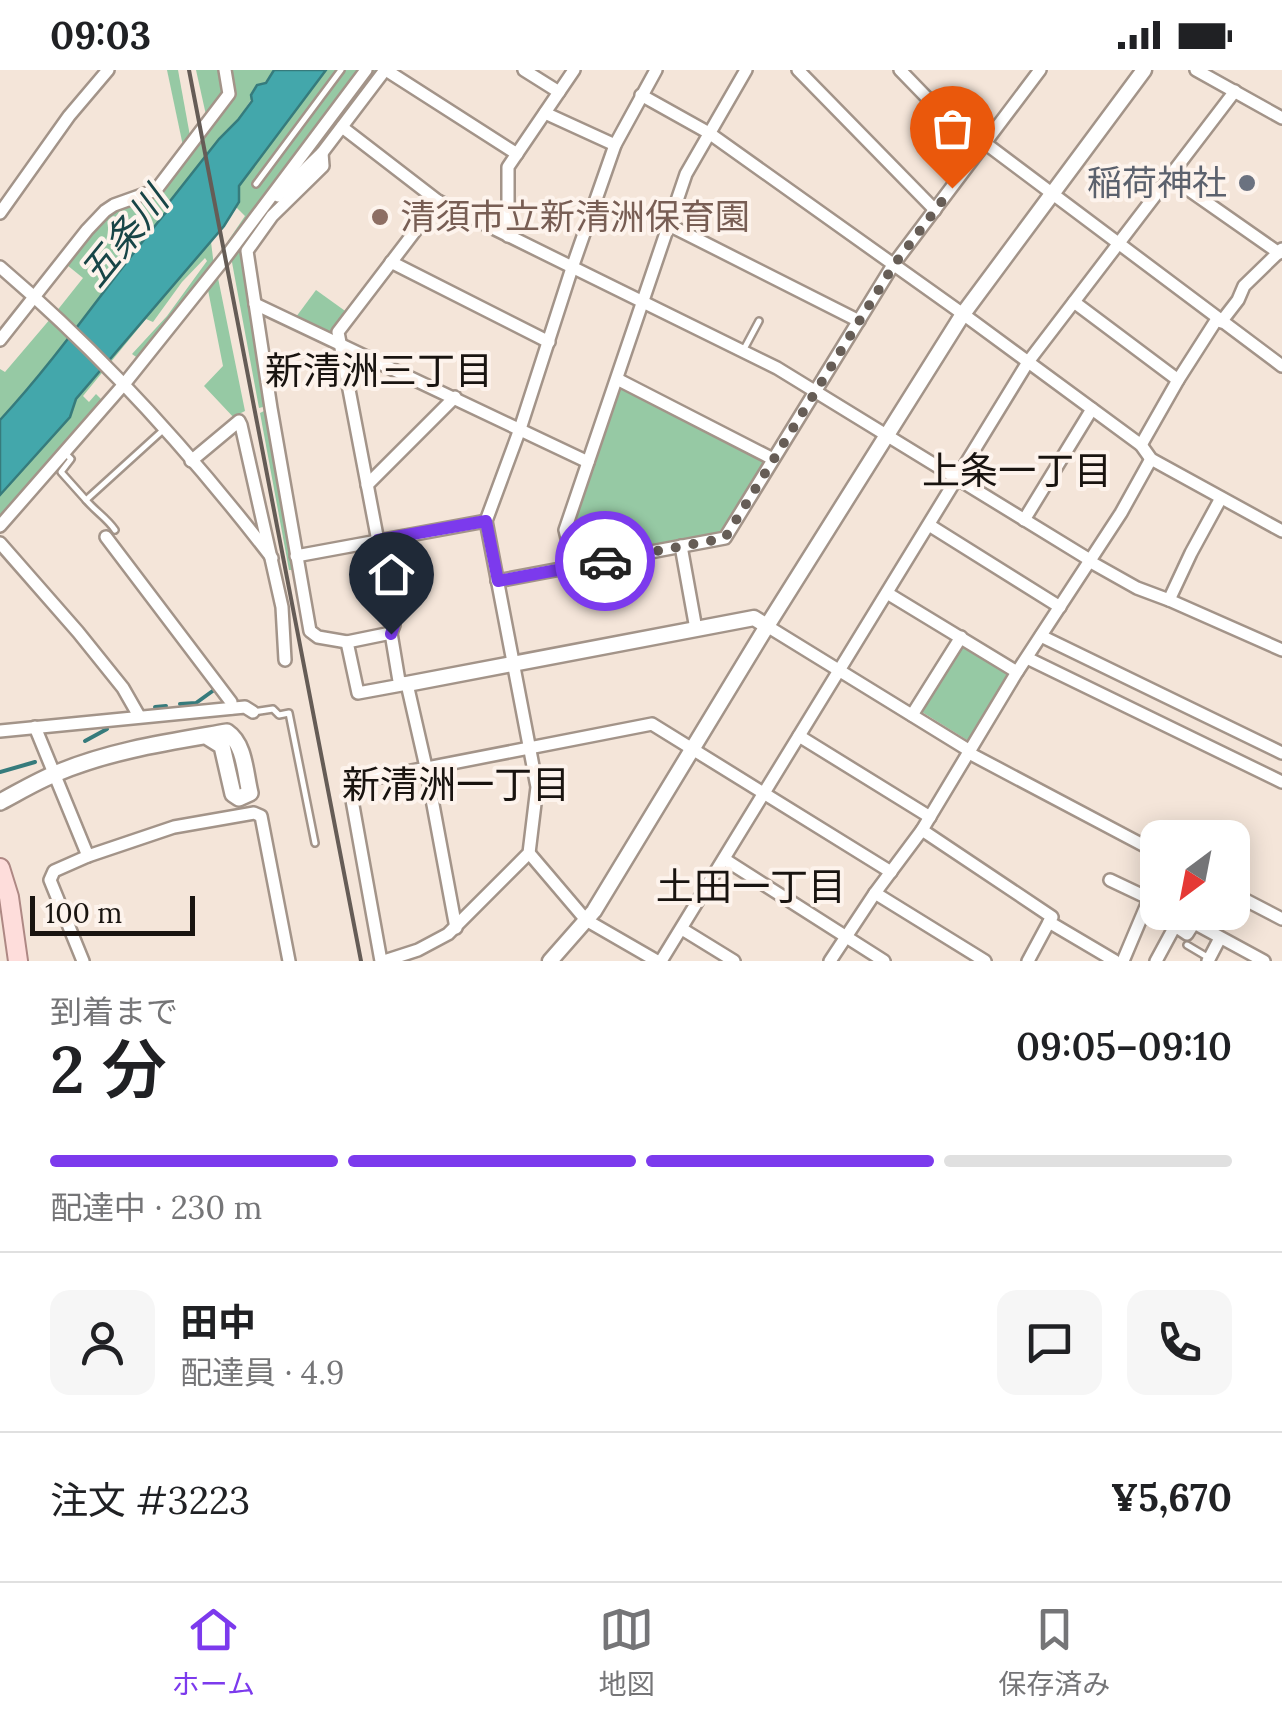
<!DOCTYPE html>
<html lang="ja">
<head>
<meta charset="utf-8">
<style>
	body { margin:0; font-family:Lora,"Noto Sans JP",serif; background:#f6f6f6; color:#202124; height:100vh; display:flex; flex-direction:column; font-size:38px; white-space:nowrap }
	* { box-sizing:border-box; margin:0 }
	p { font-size:32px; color:#757577 }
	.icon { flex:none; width:55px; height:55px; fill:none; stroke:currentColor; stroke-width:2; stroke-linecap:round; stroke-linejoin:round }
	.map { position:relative; height:891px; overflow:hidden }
	.sheet { display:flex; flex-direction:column; background:#fff; flex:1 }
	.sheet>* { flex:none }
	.needle { width:65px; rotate:212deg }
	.buttons { position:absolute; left:1140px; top:750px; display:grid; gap:20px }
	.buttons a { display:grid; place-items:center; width:110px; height:110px; border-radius:20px; background:#fff; box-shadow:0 5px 25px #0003; font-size:50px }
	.scale { position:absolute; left:30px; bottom:25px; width:165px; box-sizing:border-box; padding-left:10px; border:5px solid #191410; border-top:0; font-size:28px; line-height:35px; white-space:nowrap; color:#191410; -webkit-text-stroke:8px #fdf3ec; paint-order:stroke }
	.pin { position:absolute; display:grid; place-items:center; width:85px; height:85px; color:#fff; margin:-102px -42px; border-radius:50% 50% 50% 0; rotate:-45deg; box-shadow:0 0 10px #0007 }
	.pin .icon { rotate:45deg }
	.courier { position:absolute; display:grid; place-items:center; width:100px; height:100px; margin:-50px; border:8px solid #7c3aed; border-radius:50%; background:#fff; color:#222; box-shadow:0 2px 12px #0007 }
	.overview em { font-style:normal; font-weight:600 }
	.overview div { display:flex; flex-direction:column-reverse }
	.overview { display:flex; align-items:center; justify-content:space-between; height:170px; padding:0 50px }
	h1 { font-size:65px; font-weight:600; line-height:75px }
	.bar { display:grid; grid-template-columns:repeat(4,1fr); gap:15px 10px; align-content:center; height:120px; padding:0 50px }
	.bar i { height:12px; border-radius:8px; background:#e0e0e0 }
	.bar .active { background:#7c3aed }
	.bar p { grid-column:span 4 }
	.line { display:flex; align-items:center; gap:25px; padding:0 50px; border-top:2px solid #e0e0e0 }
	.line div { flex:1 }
	.round { display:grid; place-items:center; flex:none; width:105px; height:105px; border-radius:20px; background:#f6f6f6 }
	.status { display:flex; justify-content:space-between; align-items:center; height:70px; padding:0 50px; background:#fff; direction:ltr }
	.status svg { height:28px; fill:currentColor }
	.menu { display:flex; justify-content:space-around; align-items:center; height:140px; border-top:2px solid #e0e0e0; background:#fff; font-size:28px; color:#757577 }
	.menu a { display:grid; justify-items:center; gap:5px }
	.menu .active { color:#7c3aed }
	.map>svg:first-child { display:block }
	.green { fill:#96c9a4 }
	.water { fill:#43a7ab; stroke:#367b7c; stroke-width:2.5 }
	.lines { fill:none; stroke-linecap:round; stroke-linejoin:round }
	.stream { stroke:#367b7c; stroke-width:4 }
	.service-casing { stroke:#a39489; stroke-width:10 }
	.minor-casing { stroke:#a39489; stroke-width:16 }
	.tertiary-casing { stroke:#a39489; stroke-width:19 }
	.secondary-casing { stroke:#a39489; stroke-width:20 }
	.primary-casing { stroke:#ae8884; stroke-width:22 }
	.service { stroke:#fff; stroke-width:5 }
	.minor { stroke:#fff; stroke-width:11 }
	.tertiary { stroke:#fff; stroke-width:14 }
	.secondary { stroke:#fff; stroke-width:15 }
	.primary { stroke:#fedddb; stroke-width:18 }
	.rail { stroke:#655c56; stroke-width:4 }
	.done { stroke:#665d56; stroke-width:10; stroke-dasharray:0 18 }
	.route { stroke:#7c3aed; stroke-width:12 }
	.worship-dot { fill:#6b7280; stroke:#fdf3ec; stroke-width:4 }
	.education-dot { fill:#8d6e63; stroke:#fdf3ec; stroke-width:4 }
	.labels { text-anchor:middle; stroke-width:8; stroke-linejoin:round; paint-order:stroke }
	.worship-label { font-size:35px; fill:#5b616d; stroke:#fdf3ec; text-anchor:end }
	.education-label { font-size:35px; fill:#785e54; stroke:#fdf3ec; text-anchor:start }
	.water-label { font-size:38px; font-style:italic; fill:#184547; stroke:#fdf3ec }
	.neighbourhood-label { font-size:38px; fill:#191410; stroke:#fdf3ec }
</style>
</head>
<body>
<div class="status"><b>09:03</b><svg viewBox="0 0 49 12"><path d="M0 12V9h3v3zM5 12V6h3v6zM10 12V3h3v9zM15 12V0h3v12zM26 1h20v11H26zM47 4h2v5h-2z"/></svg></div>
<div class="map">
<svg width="1282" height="891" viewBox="0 0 1282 891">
	<rect width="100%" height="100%" fill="#f4e5d9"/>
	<g class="green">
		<polygon points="167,0 178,0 190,66 183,76"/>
		<polygon points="196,0 220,0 223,24 206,45"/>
		<polygon points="231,0 274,0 266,13 261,14 238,50 219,69 167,134 167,141 122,196 110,218 103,224 76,260 56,242 83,208 67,195 110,141 158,124 234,26"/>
		<polygon points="326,0 338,0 254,114 255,116 344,0 361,0 229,178 228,171 245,146 236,137 239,132 238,116"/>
		<polygon points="371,0 379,0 314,84 282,118"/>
		<polygon points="267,140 270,142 242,178 266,333 263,337 259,338 231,187"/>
		<polygon points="211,172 214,196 139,289 132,284 167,246 207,191 205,188 182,212 153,252 146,249 83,326 89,332 96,324 104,332 0,450 0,425 70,348 76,329"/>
		<polygon points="217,203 245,341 239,344 236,350 204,316 223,296 207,215"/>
		<polygon points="316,220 348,243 333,262 327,262 296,247"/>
		<polygon points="51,248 71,267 0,350 0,299 5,302"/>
		<polygon points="624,318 763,388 766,393 722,463 583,490 578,488 572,461 620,320"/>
		<polygon points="264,341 267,343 292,500 289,500 260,343"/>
		<polygon points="964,576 1006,601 1007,607 971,668 967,670 922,642 922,638 959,577"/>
	</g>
	<path class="water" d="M274,0H326L239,116V132L224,156L76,329L70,347L0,425V350C61,284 110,210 167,141V135L219,69L238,50L252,31L251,25L257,15L266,13Z"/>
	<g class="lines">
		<g class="stream">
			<polyline points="180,634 196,633 214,620"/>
			<polyline points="155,637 166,636"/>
			<polyline points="85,671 107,659"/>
			<polyline points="0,702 35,692"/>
		</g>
		<g class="service-casing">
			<g id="service">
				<polyline points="256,114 341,0"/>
				<polyline points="744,279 759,251"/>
				<polyline points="65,383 71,389 61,402 86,430 162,361"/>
				<path d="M86,430C95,441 107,448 115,460"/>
				<polyline points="253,642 273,639 279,645 289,643 315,773"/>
				<polyline points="1187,875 1209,888"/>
			</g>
		</g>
		<g class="minor-casing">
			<g id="minor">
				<polyline points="386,0 517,84"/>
				<polyline points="524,0 559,22"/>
				<polyline points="798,0 935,140"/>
				<polyline points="900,0 933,34 1282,296"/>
				<polyline points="1196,0 1282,48"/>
				<polyline points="641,25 709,63 963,244 1141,375 1151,389 1282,461"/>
				<polyline points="545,43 615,75"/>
				<polyline points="342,57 438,131 777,298 1090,490"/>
				<polyline points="322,83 323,96 272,146 247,181 271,338 310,561 318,567 347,572"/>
				<polyline points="1169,106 1279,183"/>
				<polyline points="278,126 322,83 385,0"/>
				<polyline points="0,143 69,46 108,0"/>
				<polyline points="669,155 859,251"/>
				<polyline points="508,166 508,97 574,0"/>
				<polyline points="391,192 549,272"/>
				<path d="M0,197C101,283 191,383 272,488"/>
				<polyline points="1074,232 1178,310"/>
				<polyline points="255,234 588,392"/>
				<polyline points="1221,252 1238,230 1244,216 1282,179"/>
				<polyline points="0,270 87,160 105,141 114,135 156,120 229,24 225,0"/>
				<polyline points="617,309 773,389"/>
				<polyline points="1141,375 1178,310 1217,249"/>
				<polyline points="191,391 239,351 241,355 282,537 285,590"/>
				<polyline points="367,415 455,327"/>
				<polyline points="1024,450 1092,339"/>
				<polyline points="929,455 1060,537"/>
				<polyline points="0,456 125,313 225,188 366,0"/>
				<polyline points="106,467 231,632 231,638"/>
				<polyline points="0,473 78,562 123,618 139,646"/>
				<polyline points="681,476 696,559"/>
				<polyline points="296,486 486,451"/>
				<polyline points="1089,491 1137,518 1169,530 1282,580"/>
				<polyline points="574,496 565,460 686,104 746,0"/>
				<polyline points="497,511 725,468 893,195 1040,0"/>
				<polyline points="887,523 1017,602"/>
				<polyline points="1169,530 1191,483 1221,428"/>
				<polyline points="767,556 970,681"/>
				<polyline points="391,563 394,555 338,262 438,131"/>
				<polyline points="1041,566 1282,683"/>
				<polyline points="1027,588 1282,712"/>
				<polyline points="407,614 358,623 347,572 391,563 399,611 407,614 426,697 456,858"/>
				<polyline points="912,645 961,567"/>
				<polyline points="35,657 88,786"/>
				<polyline points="0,661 245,637 253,642"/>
				<polyline points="799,666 930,747"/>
				<polyline points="969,683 1158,783"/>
				<polyline points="922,760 1052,847 1049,852 1115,891"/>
				<polyline points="529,783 586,850 657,891"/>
				<polyline points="724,789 884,891"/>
				<polyline points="1110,810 1148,828"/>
				<polyline points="875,823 985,891"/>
				<polyline points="1232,823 1282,849"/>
				<polyline points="1198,842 1194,853 1264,891"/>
				<polyline points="682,859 734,891"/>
				<polyline points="83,891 50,810 54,801 88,786 174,757 254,743 261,746 289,891"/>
				<polyline points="381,891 350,719 355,712 652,654 891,802"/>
				<polyline points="384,891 418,880 448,864 529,783 537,717 486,451 520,359 572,198 615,75 656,0"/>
				<polyline points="661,891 1028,292 1235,21"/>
				<polyline points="830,891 875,823 922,760 1017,602 1121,443 1151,389"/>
				<polyline points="1028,891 1049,852"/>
				<polyline points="1123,891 1158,808"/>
				<polyline points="1156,891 1175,856 1187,864 1194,853"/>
				<polyline points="1208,891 1220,868"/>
			</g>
		</g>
		<g class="tertiary-casing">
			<g id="tertiary">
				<polyline points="407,614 754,548 767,556"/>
				<polyline points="550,891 594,841 767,556 963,244 1144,0"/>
			</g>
		</g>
		<g class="secondary-casing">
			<path id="secondary" d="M0,732C19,722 37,711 57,703C112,680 169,672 227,662C245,674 245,703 250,723L239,728L233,724L222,676L206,666"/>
		</g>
		<g class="primary-casing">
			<polyline id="primary" points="0,798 9,827 18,891"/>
		</g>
		<use href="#service" class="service"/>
		<use href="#minor" class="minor"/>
		<use href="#tertiary" class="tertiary"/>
		<use href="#secondary" class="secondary"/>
		<use href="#primary" class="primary"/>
		<polyline class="rail" points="189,0 361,891"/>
	</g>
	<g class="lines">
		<polyline class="done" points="605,491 725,468 894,195 952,118"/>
		<polyline class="route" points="391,564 394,555 378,470 486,451 498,511 605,491"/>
	</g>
	<circle class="worship-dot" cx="1247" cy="113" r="10"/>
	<circle class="education-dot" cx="380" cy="147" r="10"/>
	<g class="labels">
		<g class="worship-label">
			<text x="1227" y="125">稲荷神社</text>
		</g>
		<g class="education-label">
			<text x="400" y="159">清須市立新清洲保育園</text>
		</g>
		<g class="water-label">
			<text transform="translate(124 167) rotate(-51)" y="13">五条川</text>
		</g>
		<g class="neighbourhood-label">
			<text x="379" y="314">新清洲三丁目</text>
			<text x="1017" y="414">上条一丁目</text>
			<text x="456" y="728">新清洲一丁目</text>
			<text x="751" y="830">土田一丁目</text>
		</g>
	</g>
</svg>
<div class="buttons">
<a><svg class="needle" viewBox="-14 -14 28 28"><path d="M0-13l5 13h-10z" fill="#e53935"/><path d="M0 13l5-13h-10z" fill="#757577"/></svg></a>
</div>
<div class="scale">100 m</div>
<div class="pin" style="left:952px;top:118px;background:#ea580c"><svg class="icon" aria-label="bag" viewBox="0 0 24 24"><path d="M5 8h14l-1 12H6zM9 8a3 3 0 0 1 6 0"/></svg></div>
<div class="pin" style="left:391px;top:564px;background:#1f2937"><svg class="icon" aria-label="home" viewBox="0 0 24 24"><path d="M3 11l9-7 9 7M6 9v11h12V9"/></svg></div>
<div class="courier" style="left:605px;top:491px"><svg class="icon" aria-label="car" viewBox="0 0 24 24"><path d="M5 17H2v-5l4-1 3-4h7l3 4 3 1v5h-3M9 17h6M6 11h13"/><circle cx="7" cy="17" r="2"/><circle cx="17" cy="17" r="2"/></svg></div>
</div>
<section class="sheet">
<div class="overview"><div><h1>2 分</h1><p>到着まで</p></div><em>09:05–09:10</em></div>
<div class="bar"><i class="active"></i><i class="active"></i><i class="active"></i><i></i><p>配達中 · 230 m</p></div>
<div class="line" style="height:180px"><a class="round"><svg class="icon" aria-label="person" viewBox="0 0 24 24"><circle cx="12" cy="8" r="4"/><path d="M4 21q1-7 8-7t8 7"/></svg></a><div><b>田中</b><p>配達員 · 4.9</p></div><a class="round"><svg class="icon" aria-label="chat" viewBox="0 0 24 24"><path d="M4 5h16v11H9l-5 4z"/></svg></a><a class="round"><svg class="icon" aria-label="phone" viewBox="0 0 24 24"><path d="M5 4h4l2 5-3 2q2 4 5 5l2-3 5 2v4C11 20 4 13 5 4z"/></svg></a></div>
<div class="line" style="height:130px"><div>注文 #3223</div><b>¥5,670</b></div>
</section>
<nav class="menu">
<a class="active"><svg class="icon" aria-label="home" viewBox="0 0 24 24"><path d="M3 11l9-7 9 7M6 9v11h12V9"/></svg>ホーム</a>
<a><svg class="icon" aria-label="map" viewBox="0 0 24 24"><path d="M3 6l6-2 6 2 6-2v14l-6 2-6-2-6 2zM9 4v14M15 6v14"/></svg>地図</a>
<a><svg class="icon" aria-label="saved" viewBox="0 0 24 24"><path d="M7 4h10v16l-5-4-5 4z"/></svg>保存済み</a>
</nav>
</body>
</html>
